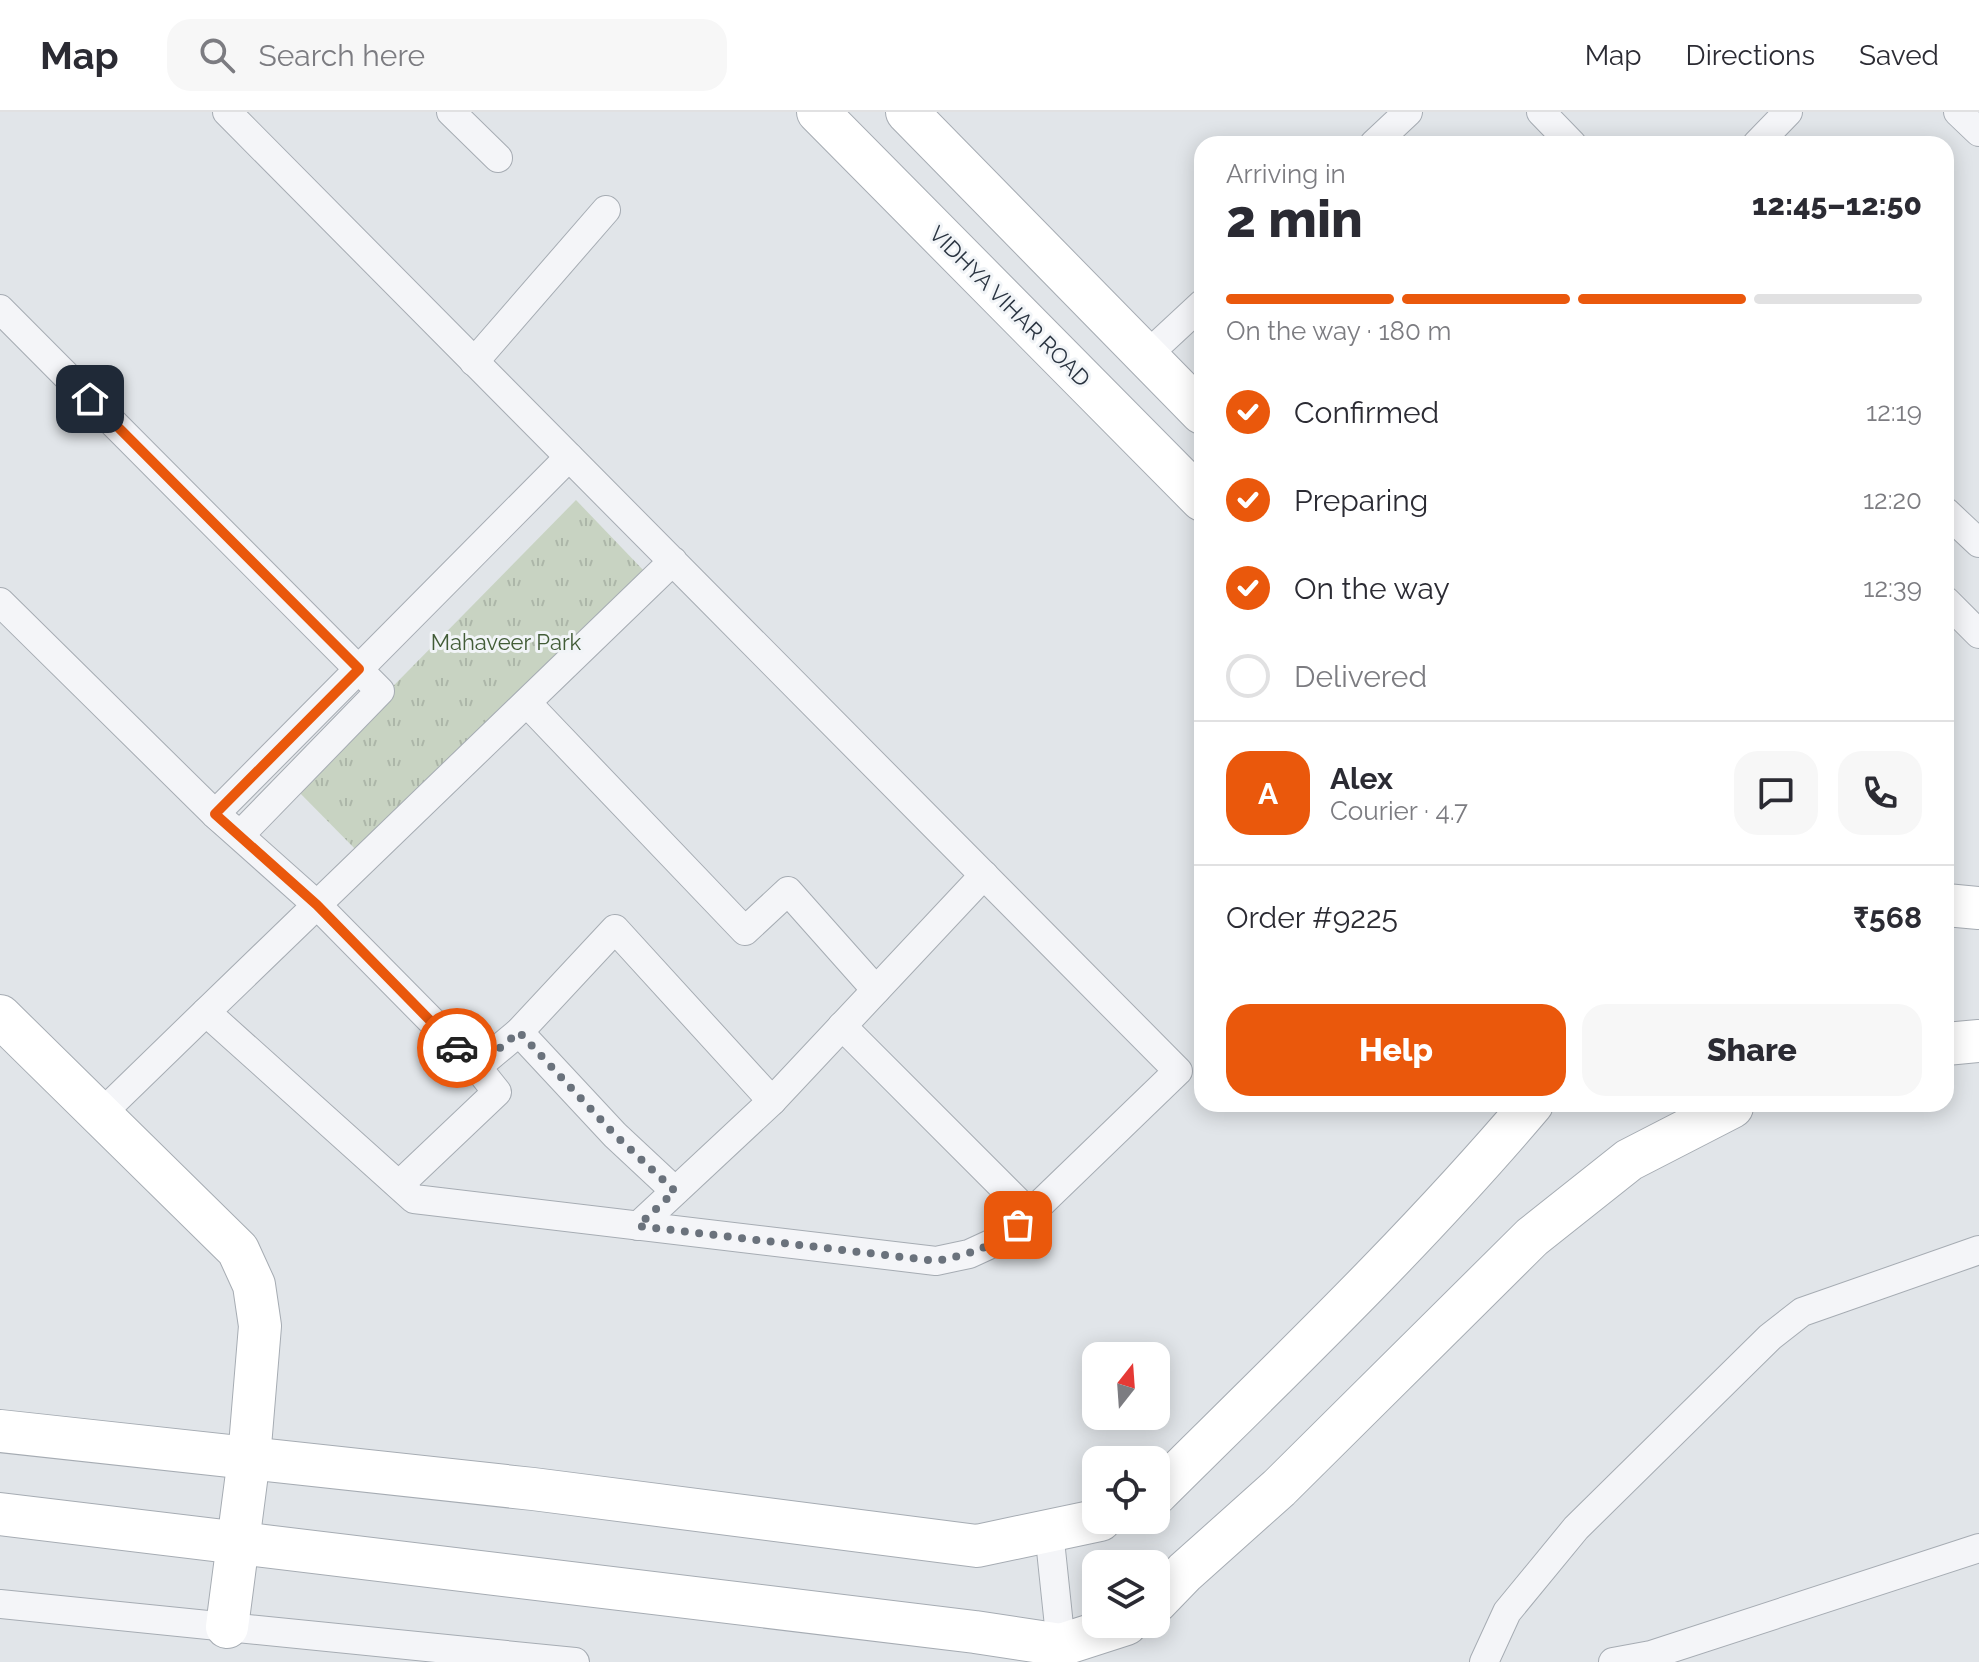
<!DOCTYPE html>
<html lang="en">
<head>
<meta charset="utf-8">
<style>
	body { margin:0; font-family:Raleway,sans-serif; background:#f7f7f7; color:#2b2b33; height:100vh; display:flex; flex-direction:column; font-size:30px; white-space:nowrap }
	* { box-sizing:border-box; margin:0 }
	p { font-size:26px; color:#7c7c81 }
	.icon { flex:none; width:44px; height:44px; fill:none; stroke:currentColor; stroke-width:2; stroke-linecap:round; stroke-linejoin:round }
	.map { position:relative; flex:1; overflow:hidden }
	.drawer { position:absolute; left:1194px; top:24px; width:760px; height:976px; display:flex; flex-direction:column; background:#fff; border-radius:24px; box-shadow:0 4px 20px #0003 }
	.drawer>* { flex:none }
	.needle { width:52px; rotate:17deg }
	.controls { position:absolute; left:1082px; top:1230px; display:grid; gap:16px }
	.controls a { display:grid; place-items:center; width:88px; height:88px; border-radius:16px; background:#fff; box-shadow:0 4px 20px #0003; font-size:40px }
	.pin { position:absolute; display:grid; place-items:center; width:68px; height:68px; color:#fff; margin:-34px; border-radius:16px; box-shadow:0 4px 12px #0006 }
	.courier { position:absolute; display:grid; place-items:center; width:80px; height:80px; margin:-40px; border:6px solid #ea580c; border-radius:50%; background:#fff; color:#222; box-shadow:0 2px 10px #0007 }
	.headline em { font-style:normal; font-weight:800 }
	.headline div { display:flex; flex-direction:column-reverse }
	.headline { display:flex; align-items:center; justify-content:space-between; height:136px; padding:0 32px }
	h1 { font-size:52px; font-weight:800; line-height:60px }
	.bar { display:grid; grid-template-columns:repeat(4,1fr); gap:12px 8px; align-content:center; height:96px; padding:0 32px }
	.bar i { height:10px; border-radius:6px; background:#e1e1e2 }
	.bar .current { background:#ea580c }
	.bar p { grid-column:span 4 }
	.line { display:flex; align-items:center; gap:20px; padding:0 32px; border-top:2px solid #e1e1e2 }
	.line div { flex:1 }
	.round { display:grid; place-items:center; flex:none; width:84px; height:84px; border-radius:24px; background:#f7f7f7 }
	ol { padding:0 32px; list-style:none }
	li { display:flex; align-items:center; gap:24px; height:88px }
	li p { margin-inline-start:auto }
	li .icon { padding:8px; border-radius:50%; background:#ea580c; color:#fff; stroke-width:4 }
	li:last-child { color:#7c7c81 }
	li i { width:44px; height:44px; border:4px solid #e1e1e2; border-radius:50% }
	.button { display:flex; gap:16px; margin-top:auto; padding:16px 32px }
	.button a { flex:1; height:92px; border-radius:24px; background:#ea580c; color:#fff; font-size:32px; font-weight:800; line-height:92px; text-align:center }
	.button a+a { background:#f7f7f7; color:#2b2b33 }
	header { display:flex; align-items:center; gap:48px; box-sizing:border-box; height:112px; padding:0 40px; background:#fff; border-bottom:2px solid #e1e1e2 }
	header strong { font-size:38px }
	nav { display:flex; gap:44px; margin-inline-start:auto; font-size:28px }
	.search { width:560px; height:72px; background:#f7f7f7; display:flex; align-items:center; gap:20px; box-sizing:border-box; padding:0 28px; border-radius:24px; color:#7c7c81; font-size:30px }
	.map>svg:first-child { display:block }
	.park { fill:url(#park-tufts) }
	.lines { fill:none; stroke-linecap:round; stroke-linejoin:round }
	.street-casing { stroke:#a6acb3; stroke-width:30 }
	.secondary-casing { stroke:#a6acb3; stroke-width:44 }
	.street { stroke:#f4f5f8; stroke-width:28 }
	.secondary { stroke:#fff; stroke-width:42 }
	.done { stroke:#6a727c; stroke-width:8; stroke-dasharray:0 14.4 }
	.route { stroke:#ea580c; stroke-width:10 }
	.labels { text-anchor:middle; stroke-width:6; stroke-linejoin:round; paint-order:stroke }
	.street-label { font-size:22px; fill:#2a3441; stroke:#f1f4f7 }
	.park-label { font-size:22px; fill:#425c37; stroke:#f1f4f7 }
</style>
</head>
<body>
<header>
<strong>Map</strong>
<div class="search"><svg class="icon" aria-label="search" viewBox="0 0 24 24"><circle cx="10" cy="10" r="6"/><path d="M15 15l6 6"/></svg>Search here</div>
<nav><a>Map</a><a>Directions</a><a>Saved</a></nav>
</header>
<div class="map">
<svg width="1979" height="1550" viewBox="0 0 1979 1550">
	<defs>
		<pattern id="park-tufts" width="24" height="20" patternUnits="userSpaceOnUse" patternTransform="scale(2)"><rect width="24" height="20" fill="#c8d3c2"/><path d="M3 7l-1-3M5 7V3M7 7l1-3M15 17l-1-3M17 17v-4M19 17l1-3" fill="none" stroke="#acb6a8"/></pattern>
	</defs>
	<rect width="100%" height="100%" fill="#e1e5e9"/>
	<polygon class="park" points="576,388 645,460 363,745 294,675"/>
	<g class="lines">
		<g class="street-casing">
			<g id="street">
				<path d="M227,0C544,320 861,639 1178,959L1006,1125L969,1142L936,1149L414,1087L206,900L673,449"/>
				<polyline points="451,0 498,46"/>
				<polyline points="1541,0 1572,32"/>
				<polyline points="1958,0 1979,20"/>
				<polyline points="1374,32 1408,0"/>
				<polyline points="1757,32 1788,0"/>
				<polyline points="0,197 380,579 240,723 215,702 0,490"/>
				<polyline points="1146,244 1202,192"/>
				<polyline points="474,250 606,98"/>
				<polyline points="569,345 215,702 317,793 477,955 519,920 615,817 772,989 984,763"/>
				<polyline points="1946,400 1979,431"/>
				<polyline points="1946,489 1979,522"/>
				<polyline points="527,591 745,819 788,779 876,878"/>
				<polyline points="842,914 1030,1102"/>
				<polyline points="519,920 615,1023 675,1079"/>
				<polyline points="101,1002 206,900"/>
				<polyline points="399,1073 497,980 477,955"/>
				<polyline points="638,1114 772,989"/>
				<polyline points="1049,1419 1061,1533 1060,1549"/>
				<polyline points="0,1492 575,1550"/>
				<polyline points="1484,1550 1507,1500 1576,1416 1770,1225 1802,1200 1979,1138"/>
				<polyline points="1613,1550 1651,1543 1979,1436"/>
			</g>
		</g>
		<g class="secondary-casing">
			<g id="secondary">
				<polyline points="818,0 1202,388"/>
				<polyline points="907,0 1202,301"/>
				<polyline points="1946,793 1979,796"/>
				<polyline points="0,904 238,1138 254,1173 260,1214 249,1346 227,1515"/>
				<polyline points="1946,932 1979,929"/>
				<polyline points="0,1319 533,1377 977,1434 1100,1408"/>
				<path d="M1156,1382C1284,1255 1415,1130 1532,992"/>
				<polyline points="0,1402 975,1520 1061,1533 1126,1512"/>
				<polyline points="1156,1490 1185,1460 1279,1376 1532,1125 1629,1048 1732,995"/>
			</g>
		</g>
		<use href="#street" class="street"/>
		<use href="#secondary" class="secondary"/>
	</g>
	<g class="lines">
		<path class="done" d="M457,936L477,955L519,920L615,1023L675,1079L638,1114L936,1149C967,1143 995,1135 1018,1113"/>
		<polyline class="route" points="90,287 359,557 215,702 317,793 457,936"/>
	</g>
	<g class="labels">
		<g class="street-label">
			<text transform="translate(1010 194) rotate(45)" y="8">VIDHYA VIHAR ROAD</text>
		</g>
		<g class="park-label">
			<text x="506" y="538">Mahaveer Park</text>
		</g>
	</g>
</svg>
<div class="controls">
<a><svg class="needle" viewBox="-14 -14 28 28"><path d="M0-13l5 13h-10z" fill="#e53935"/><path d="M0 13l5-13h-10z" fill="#7c7c81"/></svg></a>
<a><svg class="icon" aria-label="locate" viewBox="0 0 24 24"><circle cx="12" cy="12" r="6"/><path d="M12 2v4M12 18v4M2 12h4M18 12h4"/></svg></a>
<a><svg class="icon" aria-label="layers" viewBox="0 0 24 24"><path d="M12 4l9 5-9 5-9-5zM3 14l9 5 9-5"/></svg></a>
</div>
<div class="pin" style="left:1018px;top:1113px;background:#ea580c"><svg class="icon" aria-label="bag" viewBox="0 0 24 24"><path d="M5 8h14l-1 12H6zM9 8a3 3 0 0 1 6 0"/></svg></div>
<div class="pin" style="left:90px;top:287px;background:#1f2937"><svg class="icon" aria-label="home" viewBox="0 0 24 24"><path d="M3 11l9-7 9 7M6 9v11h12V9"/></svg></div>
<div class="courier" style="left:457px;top:936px"><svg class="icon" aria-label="car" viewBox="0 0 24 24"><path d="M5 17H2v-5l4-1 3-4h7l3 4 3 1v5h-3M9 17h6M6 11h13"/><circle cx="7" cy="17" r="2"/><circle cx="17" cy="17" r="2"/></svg></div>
<section class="drawer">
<div class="headline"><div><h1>2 min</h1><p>Arriving in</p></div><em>12:45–12:50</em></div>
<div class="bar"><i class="current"></i><i class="current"></i><i class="current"></i><i></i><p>On the way · 180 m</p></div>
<ol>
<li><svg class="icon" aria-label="check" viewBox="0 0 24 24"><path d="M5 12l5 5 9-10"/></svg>Confirmed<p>12:19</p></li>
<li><svg class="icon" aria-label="check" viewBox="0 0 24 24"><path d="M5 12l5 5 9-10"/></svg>Preparing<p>12:20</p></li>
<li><svg class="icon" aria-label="check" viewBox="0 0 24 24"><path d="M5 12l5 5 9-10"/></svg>On the way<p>12:39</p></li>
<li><i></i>Delivered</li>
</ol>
<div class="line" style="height:144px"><b class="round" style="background:#ea580c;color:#fff">A</b><div><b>Alex</b><p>Courier · 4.7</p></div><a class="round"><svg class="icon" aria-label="chat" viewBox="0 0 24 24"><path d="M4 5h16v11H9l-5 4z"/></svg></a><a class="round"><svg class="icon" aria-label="phone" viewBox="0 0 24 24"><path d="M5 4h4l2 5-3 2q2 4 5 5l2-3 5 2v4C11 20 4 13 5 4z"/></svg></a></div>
<div class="line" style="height:104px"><div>Order #9225</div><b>₹568</b></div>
<div class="button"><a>Help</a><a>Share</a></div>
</section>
</div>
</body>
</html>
